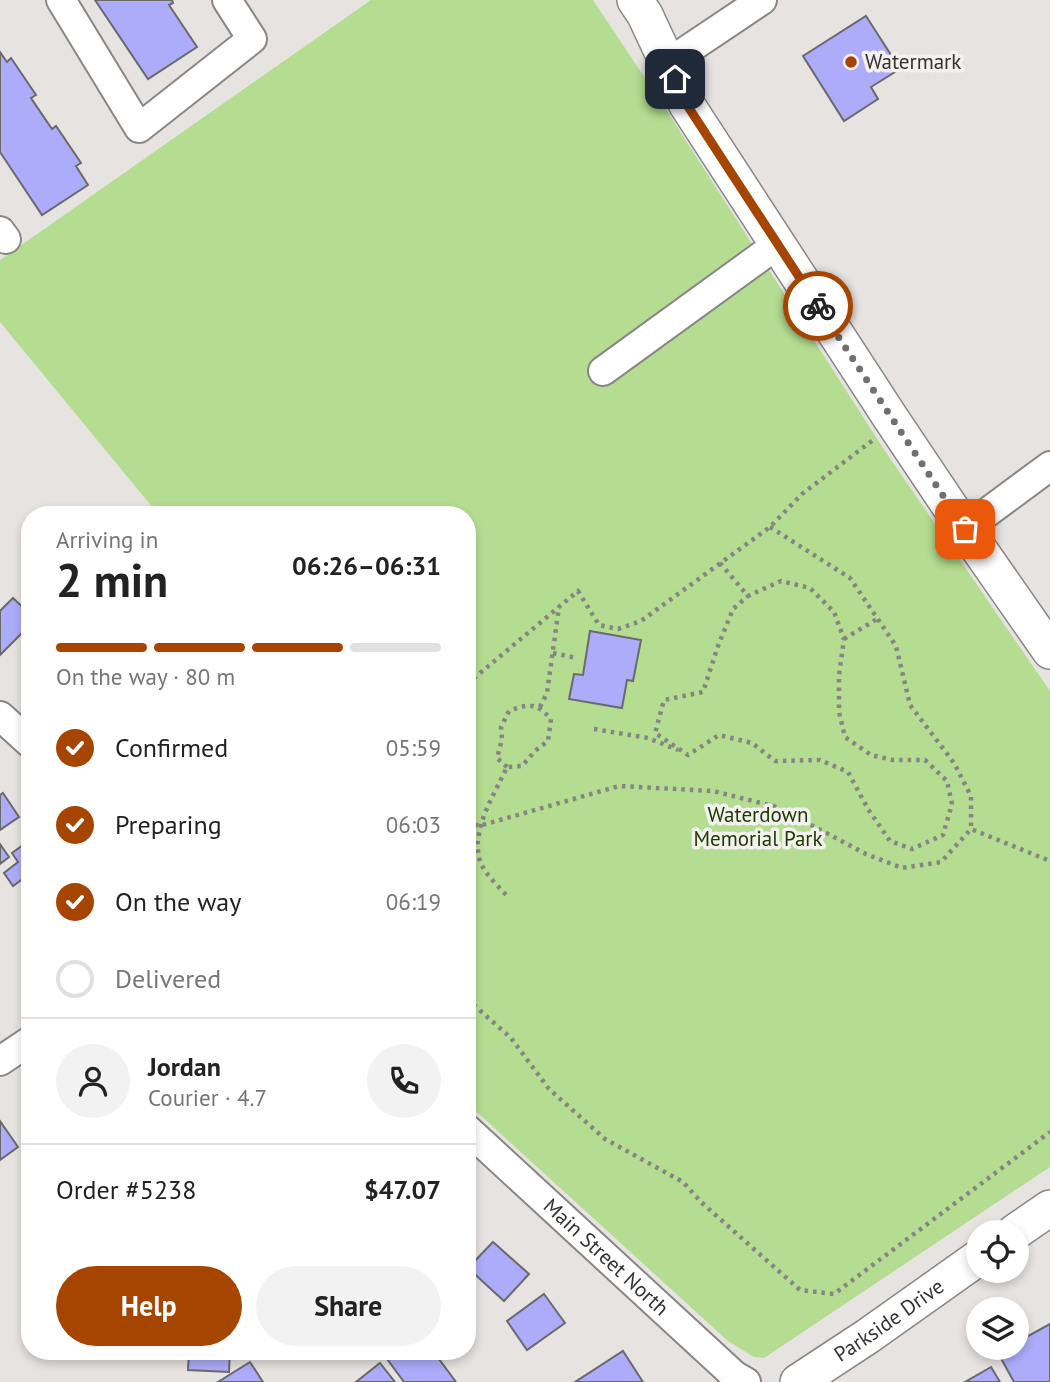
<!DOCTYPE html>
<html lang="en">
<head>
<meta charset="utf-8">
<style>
	body { margin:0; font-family:"PT Sans",sans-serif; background:#f2f2f2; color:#222; height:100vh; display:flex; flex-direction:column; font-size:26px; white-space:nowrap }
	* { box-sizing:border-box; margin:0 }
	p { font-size:23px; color:#767676 }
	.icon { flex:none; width:38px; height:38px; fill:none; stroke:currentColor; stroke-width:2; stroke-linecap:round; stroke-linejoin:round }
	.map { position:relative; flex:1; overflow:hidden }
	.side { position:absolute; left:21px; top:506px; width:455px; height:854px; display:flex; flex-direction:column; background:#fff; border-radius:28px; box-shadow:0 4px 10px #0003 }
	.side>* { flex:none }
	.buttons { position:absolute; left:966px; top:1220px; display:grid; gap:14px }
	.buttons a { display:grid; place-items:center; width:63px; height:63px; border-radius:50%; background:#fff; box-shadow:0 4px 10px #0003; font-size:35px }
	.pin { position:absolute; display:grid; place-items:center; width:60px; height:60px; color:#fff; margin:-30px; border-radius:14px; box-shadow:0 4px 10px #0006 }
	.courier { position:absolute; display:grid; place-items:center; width:70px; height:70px; margin:-35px; border:5px solid #a64500; border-radius:50%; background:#fff; color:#222; box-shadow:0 2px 9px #0007 }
	.head em { font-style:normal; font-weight:800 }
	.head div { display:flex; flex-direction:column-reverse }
	.head { display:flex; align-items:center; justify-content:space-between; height:119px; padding:0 35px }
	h1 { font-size:46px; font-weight:800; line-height:52px }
	.bar { display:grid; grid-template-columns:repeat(4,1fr); gap:10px 7px; align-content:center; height:84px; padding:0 35px }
	.bar i { height:9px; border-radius:5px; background:#e0e0e0 }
	.bar .active { background:#a64500 }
	.bar p { grid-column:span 4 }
	.line { display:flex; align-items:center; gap:18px; padding:0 35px; border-top:2px solid #e0e0e0 }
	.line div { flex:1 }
	.round { display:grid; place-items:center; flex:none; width:74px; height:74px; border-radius:37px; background:#f2f2f2 }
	ol { padding:0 35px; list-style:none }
	li { display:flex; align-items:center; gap:21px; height:77px }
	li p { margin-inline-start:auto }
	li .icon { padding:7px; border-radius:50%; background:#a64500; color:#fff; stroke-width:4 }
	li:last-child { color:#767676 }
	li i { width:38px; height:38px; border:4px solid #e0e0e0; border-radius:50% }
	.button { display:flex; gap:14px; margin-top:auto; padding:14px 35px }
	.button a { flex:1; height:80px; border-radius:42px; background:#a64500; color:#fff; font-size:28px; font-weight:800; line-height:80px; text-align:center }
	.button a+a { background:#f2f2f2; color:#222 }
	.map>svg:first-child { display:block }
	.green { fill:#b5dd91 }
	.building { fill:#adacfa; stroke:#6a6a6d; stroke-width:2 }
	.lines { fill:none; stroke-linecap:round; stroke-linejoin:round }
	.minor-casing { stroke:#898785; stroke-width:32 }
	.major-casing { stroke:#898785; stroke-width:38 }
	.path { stroke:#878584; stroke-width:4.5; stroke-dasharray:3.5 5; stroke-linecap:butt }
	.minor { stroke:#fff; stroke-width:28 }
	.major { stroke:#fff; stroke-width:35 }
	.done { stroke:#72706f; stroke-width:7; stroke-dasharray:0 12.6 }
	.route { stroke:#a64500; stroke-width:9 }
	.poi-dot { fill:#a64500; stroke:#f3f1ee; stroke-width:2.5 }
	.labels { text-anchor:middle; stroke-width:7; stroke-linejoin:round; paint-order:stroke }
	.poi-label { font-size:21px; fill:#333231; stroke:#f3f1ee; text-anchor:start }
	.park-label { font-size:21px; fill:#1e3600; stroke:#f3f1ee }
	.street-label { font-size:21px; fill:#333231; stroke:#f3f1ee }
</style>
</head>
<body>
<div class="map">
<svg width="1050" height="1382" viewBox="0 0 1050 1382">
	<rect width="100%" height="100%" fill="#e6e3e1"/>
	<polygon class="green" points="371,0 593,0 663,105 883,448 1050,691 1050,1167 764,1358 754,1357 728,1341 467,1103 467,514 158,514 0,322 0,260"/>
	<g class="building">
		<polygon points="95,0 172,0 173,3 169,5 197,47 148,79"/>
		<polygon points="866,16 900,69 871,87 878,99 844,121 803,56"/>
		<polygon points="0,52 7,62 11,58 36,95 31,98 52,129 56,126 81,163 76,166 88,185 42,215 0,152"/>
		<polygon points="13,598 30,614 30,625 0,655 0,611"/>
		<polygon points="590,631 641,640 633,681 627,680 622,708 569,699 574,674 583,675"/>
		<polygon points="3,793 19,817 0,830 0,795"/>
		<polygon points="30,840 30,877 28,875 13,886 4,873 18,862 12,853"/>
		<polygon points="0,844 9,857 0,864"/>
		<polygon points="0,1121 18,1147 0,1160"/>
		<polygon points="493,1242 529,1274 504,1301 468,1268"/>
		<polygon points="544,1294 565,1323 527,1350 507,1321"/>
		<polygon points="1050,1324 1050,1382 1014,1382 998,1353 1008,1348 1017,1348 1017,1342"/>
		<polygon points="189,1351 230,1351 229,1372 188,1370"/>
		<polygon points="383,1351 433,1351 456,1382 404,1382 382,1352"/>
		<polygon points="623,1351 643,1382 575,1382"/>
		<polygon points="250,1362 263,1382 218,1382"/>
		<polygon points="380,1363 395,1382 356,1382"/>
		<polygon points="991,1367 1000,1382 965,1382"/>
	</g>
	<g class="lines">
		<g class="minor-casing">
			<g id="minor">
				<polyline points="61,0 139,128 252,39 227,0"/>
				<polyline points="668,63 762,0"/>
				<polyline points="0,231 6,239"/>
				<polyline points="603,371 778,244"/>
				<polyline points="965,529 1050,466"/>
				<polyline points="0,716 30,743"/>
				<polyline points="0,1061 30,1041"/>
				<path id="s1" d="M467,1129L734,1375L746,1382"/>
			</g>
		</g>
		<g class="major-casing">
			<g id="major">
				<polyline points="635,0 645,15 687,105 890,417 965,529 1050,651"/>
				<polyline points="1015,1232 1050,1208"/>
				<path id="s2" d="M798,1382L868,1336L978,1258"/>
			</g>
		</g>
		<g class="path">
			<polyline points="770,527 850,578 896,646 910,705 954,763 971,796 971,829"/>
			<polyline points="720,563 748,596 781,581 810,588 834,612 844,639 839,675 839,712 845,737 871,755 893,760 925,760 947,781 952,804 943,835 912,849 890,841 868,809 848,772 820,760 775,761 752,743 719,735 688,755 655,733 664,700 703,692 718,646 733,609 748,596"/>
			<polyline points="844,639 877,619"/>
			<polyline points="553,653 577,658"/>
			<polyline points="467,684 578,591 599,625 618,629 641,621 770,527 802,494 873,440"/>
			<polyline points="540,707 547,693 559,607"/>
			<polyline points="594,729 648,738 678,750"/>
			<path d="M507,767L497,758L502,739L501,727L509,711C530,703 536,703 551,719L548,741L535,751L522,766L507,767C494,796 465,838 484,869C490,879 501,889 509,898"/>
			<polyline points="467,821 479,826 619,786 713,791 777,807 866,854 902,868 941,862 971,829 1050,861"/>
			<polyline points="467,999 511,1038 549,1089 605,1139 683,1182 701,1202 800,1290 834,1294 1050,1132"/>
		</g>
		<use href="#minor" class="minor"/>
		<use href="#major" class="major"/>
	</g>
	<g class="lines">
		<polyline class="done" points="818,306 965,529"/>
		<polyline class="route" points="675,79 687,105 818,306"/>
	</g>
	<circle class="poi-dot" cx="851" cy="62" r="7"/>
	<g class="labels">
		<g class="poi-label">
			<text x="865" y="69">Watermark</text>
		</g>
		<g class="park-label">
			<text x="758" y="822">Waterdown<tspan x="758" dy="24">Memorial Park</tspan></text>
		</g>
		<g class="street-label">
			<text dy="7" stroke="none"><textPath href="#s1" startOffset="189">Main Street North</textPath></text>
			<text dy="7" stroke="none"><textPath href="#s2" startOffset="110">Parkside Drive</textPath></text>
		</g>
	</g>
</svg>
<div class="buttons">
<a><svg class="icon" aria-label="locate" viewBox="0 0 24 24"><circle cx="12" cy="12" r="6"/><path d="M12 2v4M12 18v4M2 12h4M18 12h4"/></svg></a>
<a><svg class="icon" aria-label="layers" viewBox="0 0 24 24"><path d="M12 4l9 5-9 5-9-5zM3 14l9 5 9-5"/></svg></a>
</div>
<div class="pin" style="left:965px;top:529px;background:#ea580c"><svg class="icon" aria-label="bag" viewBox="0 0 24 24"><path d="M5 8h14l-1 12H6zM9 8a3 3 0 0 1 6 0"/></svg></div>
<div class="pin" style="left:675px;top:79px;background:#1f2937"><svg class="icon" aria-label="home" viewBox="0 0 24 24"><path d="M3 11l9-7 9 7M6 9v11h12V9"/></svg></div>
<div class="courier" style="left:818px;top:306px"><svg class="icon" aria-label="bike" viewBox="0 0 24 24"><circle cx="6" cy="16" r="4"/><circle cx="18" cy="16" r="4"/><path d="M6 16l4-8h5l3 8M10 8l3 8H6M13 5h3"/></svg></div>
<section class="side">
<div class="head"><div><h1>2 min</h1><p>Arriving in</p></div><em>06:26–06:31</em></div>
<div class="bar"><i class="active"></i><i class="active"></i><i class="active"></i><i></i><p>On the way · 80 m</p></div>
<ol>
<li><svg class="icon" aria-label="check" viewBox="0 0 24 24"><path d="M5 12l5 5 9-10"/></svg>Confirmed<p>05:59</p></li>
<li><svg class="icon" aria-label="check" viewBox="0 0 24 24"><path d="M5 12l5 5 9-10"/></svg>Preparing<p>06:03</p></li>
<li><svg class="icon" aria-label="check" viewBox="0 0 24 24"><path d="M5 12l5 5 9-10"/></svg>On the way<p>06:19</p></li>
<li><i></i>Delivered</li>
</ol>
<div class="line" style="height:126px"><a class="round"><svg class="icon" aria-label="person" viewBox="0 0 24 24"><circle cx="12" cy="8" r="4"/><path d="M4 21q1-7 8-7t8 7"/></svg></a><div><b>Jordan</b><p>Courier · 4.7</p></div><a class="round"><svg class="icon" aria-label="phone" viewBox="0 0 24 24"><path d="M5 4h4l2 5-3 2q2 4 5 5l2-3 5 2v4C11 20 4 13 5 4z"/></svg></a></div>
<div class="line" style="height:91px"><div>Order #5238</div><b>$47.07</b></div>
<div class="button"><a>Help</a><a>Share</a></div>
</section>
</div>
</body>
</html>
